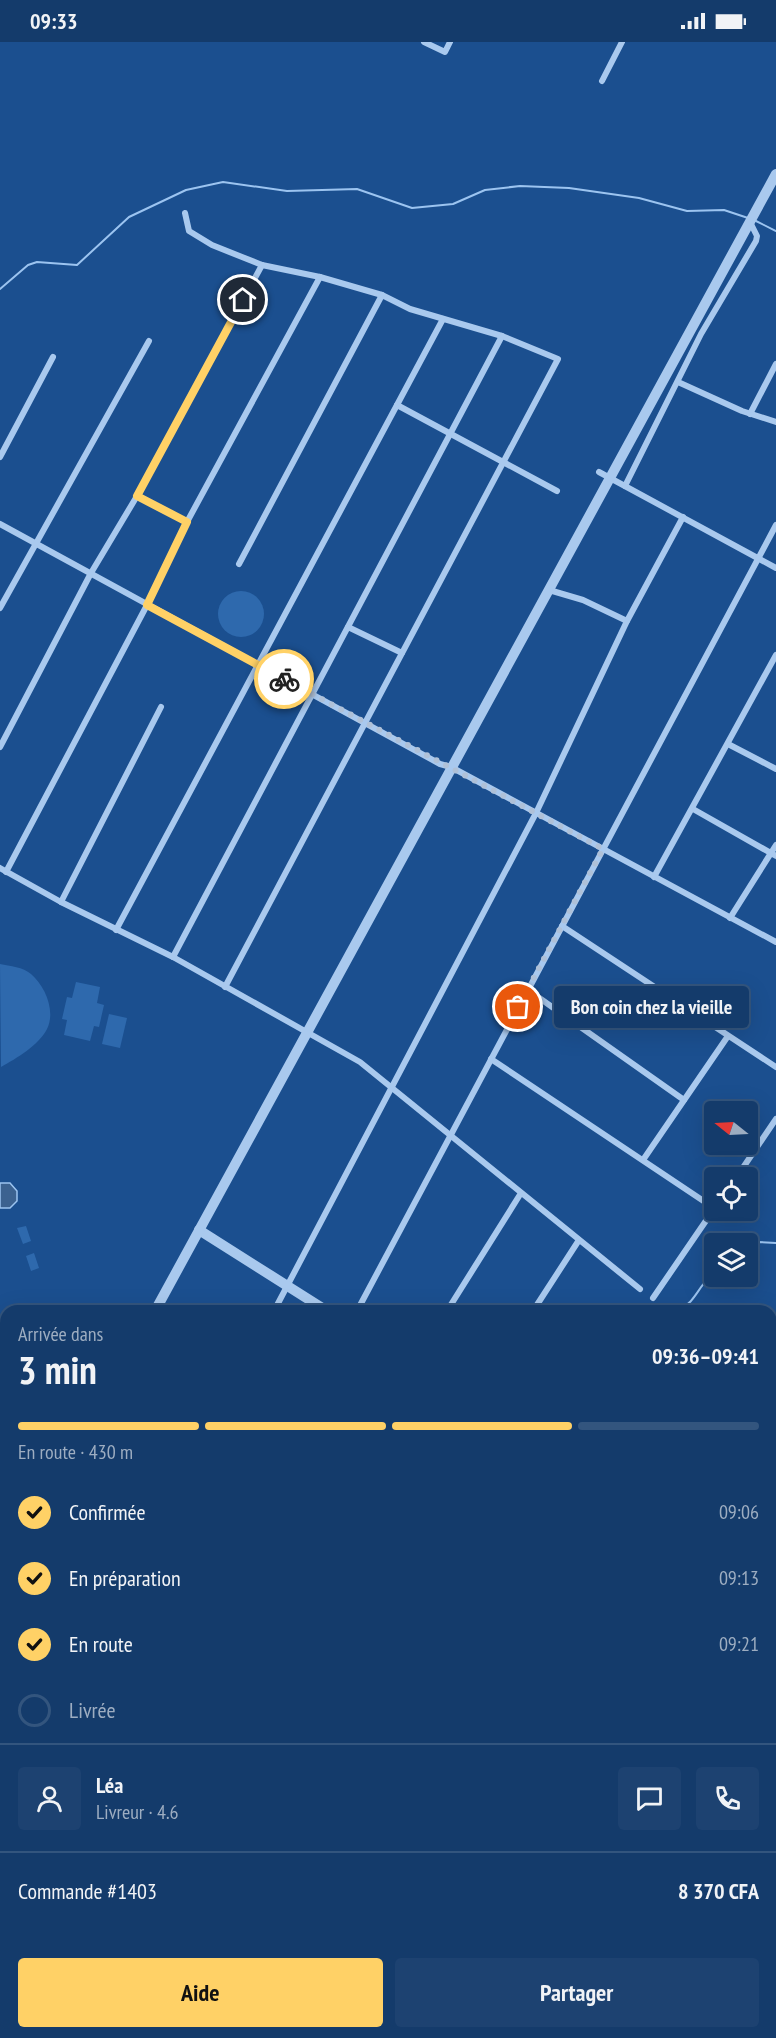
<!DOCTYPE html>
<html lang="fr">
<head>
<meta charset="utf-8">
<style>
	body { margin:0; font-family:"PT Sans Narrow",sans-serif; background:#1d4271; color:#f1f3f6; height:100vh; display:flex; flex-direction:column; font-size:22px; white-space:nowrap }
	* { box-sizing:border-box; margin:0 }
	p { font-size:20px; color:#9dadc1 }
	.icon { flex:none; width:33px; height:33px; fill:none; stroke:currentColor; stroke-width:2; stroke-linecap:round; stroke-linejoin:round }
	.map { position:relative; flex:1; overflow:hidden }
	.sheet { position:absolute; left:0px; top:1263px; width:777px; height:734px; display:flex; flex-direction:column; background:#143b6b; border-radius:18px 18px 0 0; box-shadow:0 6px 24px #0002,0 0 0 2px #33557e }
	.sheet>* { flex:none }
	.needle { width:39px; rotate:288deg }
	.fabs { position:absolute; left:704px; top:1059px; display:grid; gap:12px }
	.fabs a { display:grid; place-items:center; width:54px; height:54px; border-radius:6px; background:#143b6b; box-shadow:0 6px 24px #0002,0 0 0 2px #33557e; font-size:30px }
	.pin { position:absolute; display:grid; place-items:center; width:51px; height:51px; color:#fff; margin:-26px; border:3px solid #fff; border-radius:50%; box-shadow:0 2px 6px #0007 }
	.courier { position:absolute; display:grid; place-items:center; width:60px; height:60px; margin:-30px; border:4px solid #ffd166; border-radius:50%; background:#fff; color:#222; box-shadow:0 2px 8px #0007 }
	.bubble { position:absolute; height:42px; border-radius:6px; background:#143b6b; box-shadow:0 6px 24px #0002,0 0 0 2px #33557e; font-size:20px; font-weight:600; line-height:42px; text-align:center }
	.head em { font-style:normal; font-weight:600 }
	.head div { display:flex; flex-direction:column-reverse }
	.head { display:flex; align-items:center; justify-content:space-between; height:102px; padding:0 18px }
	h1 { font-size:39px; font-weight:600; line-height:45px }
	.bar { display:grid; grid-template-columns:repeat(4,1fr); gap:9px 6px; align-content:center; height:72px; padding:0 18px }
	.bar i { height:8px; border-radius:4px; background:#33557e }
	.bar .selected { background:#ffd166 }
	.bar p { grid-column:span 4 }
	.line { display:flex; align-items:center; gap:15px; padding:0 18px; border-top:2px solid #33557e }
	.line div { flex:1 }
	.round { display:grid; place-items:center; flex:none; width:63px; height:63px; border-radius:6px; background:#1d4271 }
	ol { padding:0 18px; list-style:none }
	li { display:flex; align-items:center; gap:18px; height:66px }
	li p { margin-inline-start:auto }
	li .icon { padding:6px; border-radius:50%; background:#ffd166; color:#111; stroke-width:4 }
	li:last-child { color:#9dadc1 }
	li i { width:33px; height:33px; border:3px solid #33557e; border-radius:50% }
	.button { display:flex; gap:12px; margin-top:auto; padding:12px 18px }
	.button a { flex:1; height:69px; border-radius:6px; background:#ffd166; color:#111; font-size:24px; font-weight:600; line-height:69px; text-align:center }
	.button a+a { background:#1d4271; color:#f1f3f6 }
	.status { display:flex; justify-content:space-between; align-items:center; height:42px; padding:0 30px; background:#143b6b; direction:ltr }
	.status svg { height:16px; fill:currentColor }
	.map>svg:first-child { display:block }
	.green { fill:#2e69ad }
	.water { fill:#3c6290; stroke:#9cc4f0; stroke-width:1.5 }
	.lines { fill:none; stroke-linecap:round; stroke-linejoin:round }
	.stream { stroke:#9cc4f0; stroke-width:2 }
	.minor { stroke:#a9c9ee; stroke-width:6 }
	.tertiary { stroke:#a9c9ee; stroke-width:10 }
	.done { stroke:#afc1d8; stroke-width:6; stroke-dasharray:0 10.8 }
	.route { stroke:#ffd166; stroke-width:8 }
</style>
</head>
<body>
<div class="status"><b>09:33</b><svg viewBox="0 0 49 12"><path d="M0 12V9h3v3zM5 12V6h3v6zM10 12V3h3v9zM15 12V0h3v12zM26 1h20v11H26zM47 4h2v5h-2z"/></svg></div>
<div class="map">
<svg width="776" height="1996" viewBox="0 0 776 1996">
	<rect width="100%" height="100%" fill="#1b4f8f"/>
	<g class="green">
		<circle cx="241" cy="572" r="23"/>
		<path d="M0,922C10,924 23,925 31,932C45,944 56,969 47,987C38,1004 17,1016 1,1025Z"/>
		<polygon points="76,940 100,945 97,961 104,963 99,985 94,984 90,999 64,993 67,978 62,977 67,955 72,956"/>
		<polygon points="109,972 127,976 120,1006 102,1002"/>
		<polygon points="26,1184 31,1199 23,1202 17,1186"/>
		<polygon points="34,1211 39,1226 31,1229 26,1214"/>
		<polygon points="6,1780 6,1990 51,1991 47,1996 0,1996 0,1788"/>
	</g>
	<polygon class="water" points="0,1141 10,1141 17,1149 17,1159 10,1166 0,1166"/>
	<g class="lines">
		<g class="stream">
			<polyline points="756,179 776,189"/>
			<polyline points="0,247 28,223 37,220 77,223 129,175 186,148 223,140 287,149 357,147 412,166 453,162 485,148 520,144 569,146 639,156 687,169 724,168 748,176"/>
			<polyline points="747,1226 751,1203 758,1200 776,1201"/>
			<polyline points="718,1234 726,1234"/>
			<path d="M678,1269C698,1259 700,1238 714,1234"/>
		</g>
		<g class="minor">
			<polyline points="424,0 445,10 450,0"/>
			<polyline points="602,39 622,0"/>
			<polyline points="185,171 189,189 212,203 262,223 320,235 382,253 410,267 502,294 558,317 225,945"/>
			<polyline points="678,340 742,369 776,380"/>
			<polyline points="397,363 557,449"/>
			<polyline points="750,372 776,322"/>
			<polyline points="0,415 53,315"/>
			<polyline points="599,430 776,526"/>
			<polyline points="625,444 701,292 756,199 757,194 750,180"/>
			<polyline points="137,454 187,480"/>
			<polyline points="0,482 440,722 451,725 776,900"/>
			<polyline points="239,522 382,253"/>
			<polyline points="549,548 583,558 627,579"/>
			<polyline points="0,566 149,299"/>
			<polyline points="348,585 402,611"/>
			<polyline points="728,702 776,727"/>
			<polyline points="0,705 91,531 137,454 262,223"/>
			<polyline points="693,767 776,814"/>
			<polyline points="0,826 61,860 173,915 360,1020 640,1247"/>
			<polyline points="6,830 147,563 187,480 320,235"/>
			<polyline points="654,835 776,613"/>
			<polyline points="61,860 161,665"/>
			<polyline points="730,876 776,803"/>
			<polyline points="562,884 776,1025"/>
			<polyline points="116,888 443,277"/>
			<polyline points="173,915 502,294"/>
			<polyline points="528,948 684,1058"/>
			<polyline points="491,1017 714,1166"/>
			<polyline points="643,1118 728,994"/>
			<polyline points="736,1136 776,1077"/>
			<polyline points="653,1256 714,1167"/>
			<polyline points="274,1269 536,771 627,579 683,475"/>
			<polyline points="357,1269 776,483"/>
			<polyline points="447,1269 521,1151"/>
			<polyline points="533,1269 579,1198"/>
			<polyline points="771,1341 776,1344"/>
			<polyline points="771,1451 776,1455"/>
			<polyline points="771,1576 776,1569"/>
			<polyline points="771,1699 776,1702"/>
			<polyline points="771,1834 776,1837"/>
			<polyline points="771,1965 776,1969"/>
			<polyline points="193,1990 201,1996"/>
			<polyline points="402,1990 410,1996"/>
			<polyline points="615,1990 623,1996"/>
			<polyline points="160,1996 163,1990"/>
			<polyline points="488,1996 491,1990"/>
		</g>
		<g class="tertiary">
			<polyline points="199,1188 327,1269"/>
			<polyline points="155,1269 776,132"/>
			<polyline points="771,1558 776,1562"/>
			<polyline points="0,1559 6,1548"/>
		</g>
	</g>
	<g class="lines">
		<polyline class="done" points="284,637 603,807 518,965"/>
		<polyline class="route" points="243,258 137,454 187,480 147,563 284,637"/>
	</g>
</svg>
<div class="fabs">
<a><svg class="needle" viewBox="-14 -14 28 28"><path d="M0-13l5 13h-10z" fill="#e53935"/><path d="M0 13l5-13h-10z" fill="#9dadc1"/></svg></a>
<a><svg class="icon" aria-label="locate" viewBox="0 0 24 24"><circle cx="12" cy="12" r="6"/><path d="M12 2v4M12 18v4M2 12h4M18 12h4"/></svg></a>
<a><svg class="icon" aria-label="layers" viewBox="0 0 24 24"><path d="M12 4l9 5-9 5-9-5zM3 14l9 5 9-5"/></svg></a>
</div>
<div class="pin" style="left:518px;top:965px;background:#ea580c"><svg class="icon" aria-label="bag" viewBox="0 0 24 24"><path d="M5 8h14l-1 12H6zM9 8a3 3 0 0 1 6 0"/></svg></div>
<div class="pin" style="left:243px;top:258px;background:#1f2937"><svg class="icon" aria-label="home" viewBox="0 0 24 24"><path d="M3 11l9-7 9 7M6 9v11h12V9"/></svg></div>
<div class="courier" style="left:284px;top:637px"><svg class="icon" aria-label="bike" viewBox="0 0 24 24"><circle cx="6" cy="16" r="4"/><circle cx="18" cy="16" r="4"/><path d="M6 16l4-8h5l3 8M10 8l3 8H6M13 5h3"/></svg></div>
<div class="bubble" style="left:554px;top:944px;width:195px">Bon coin chez la vieille</div>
<section class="sheet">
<div class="head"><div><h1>3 min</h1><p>Arrivée dans</p></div><em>09:36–09:41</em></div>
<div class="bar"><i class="selected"></i><i class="selected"></i><i class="selected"></i><i></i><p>En route · 430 m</p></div>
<ol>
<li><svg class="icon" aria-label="check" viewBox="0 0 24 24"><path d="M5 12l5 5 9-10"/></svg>Confirmée<p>09:06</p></li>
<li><svg class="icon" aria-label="check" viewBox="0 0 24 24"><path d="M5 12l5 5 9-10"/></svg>En préparation<p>09:13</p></li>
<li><svg class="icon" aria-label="check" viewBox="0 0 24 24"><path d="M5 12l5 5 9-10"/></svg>En route<p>09:21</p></li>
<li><i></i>Livrée</li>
</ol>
<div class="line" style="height:108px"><a class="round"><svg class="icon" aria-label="person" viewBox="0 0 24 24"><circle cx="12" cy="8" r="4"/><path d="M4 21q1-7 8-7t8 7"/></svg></a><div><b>Léa</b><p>Livreur · 4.6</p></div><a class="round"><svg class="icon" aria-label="chat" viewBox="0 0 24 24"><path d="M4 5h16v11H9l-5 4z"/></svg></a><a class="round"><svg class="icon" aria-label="phone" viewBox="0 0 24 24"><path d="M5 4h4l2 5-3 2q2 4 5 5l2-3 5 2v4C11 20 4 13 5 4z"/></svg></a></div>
<div class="line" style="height:78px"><div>Commande #1403</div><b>8 370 CFA</b></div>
<div class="button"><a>Aide</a><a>Partager</a></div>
</section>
</div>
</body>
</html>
